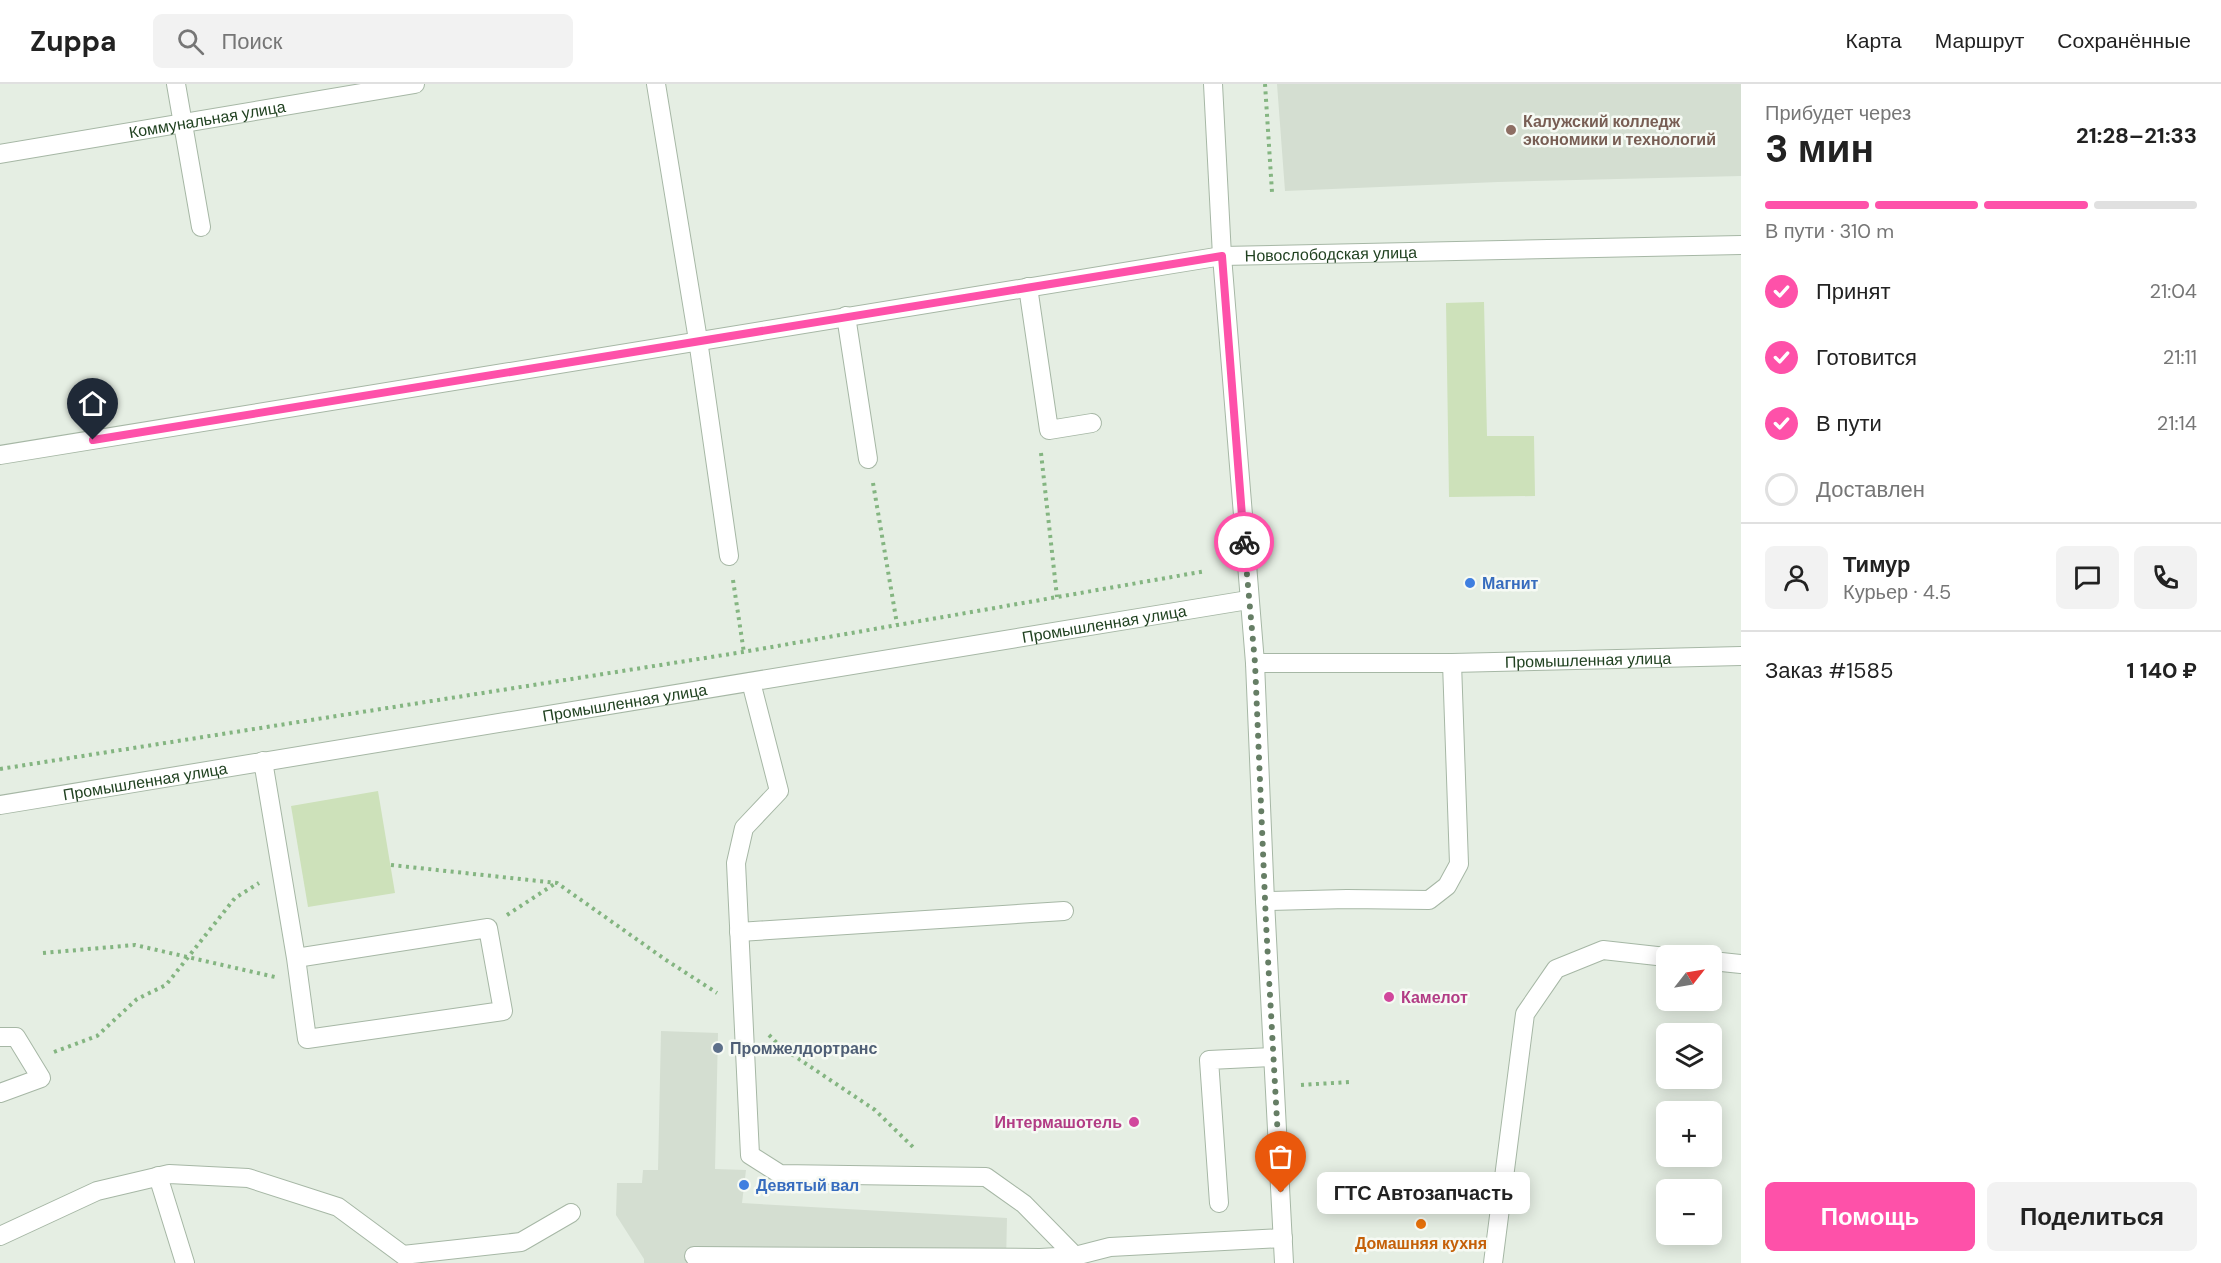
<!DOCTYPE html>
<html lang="ru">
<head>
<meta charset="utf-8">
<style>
	body { margin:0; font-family:"DM Sans",sans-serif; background:#f2f2f2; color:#222; height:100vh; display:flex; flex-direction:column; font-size:22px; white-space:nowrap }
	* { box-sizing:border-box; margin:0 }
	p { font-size:20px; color:#767676 }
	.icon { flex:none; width:33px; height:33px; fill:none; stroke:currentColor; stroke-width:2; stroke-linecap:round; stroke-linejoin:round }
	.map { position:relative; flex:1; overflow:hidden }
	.details { display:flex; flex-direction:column; background:#fff; width:480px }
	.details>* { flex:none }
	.needle { width:39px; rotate:59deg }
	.tools { position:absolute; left:1656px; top:861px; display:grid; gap:12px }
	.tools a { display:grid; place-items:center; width:66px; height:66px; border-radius:9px; background:#fff; box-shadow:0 3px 15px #0003; font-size:30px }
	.pin { position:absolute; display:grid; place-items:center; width:51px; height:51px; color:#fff; margin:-62px -26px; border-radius:50% 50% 50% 0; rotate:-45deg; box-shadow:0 0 6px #0007 }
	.pin .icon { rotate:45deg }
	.courier { position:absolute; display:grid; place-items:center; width:60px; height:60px; margin:-30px; border:4px solid #fe51a9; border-radius:50%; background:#fff; color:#222; box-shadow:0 2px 8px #0007 }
	.bubble { position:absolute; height:42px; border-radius:9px; background:#fff; box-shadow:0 3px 15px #0003; font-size:20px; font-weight:700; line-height:42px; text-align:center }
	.summary em { font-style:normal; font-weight:700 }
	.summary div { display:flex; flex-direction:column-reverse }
	.summary { display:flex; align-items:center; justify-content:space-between; height:102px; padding:0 24px }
	h1 { font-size:39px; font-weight:700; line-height:45px }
	.bar { display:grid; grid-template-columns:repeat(4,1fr); gap:9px 6px; align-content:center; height:72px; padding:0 24px }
	.bar i { height:8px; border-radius:4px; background:#e0e0e0 }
	.bar .on { background:#fe51a9 }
	.bar p { grid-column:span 4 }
	.line { display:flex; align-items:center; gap:15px; padding:0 24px; border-top:2px solid #e0e0e0 }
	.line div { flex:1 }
	.round { display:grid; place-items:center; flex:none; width:63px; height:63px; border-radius:9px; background:#f2f2f2 }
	ol { padding:0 24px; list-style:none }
	li { display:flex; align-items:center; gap:18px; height:66px }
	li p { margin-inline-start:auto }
	li .icon { padding:6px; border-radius:50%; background:#fe51a9; color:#fff; stroke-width:4 }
	li:last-child { color:#767676 }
	li i { width:33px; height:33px; border:3px solid #e0e0e0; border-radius:50% }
	.primary-button { display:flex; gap:12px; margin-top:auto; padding:12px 24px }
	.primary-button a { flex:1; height:69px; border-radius:9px; background:#fe51a9; color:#fff; font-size:24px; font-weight:700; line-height:69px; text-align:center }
	.primary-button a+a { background:#f2f2f2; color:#222 }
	header { display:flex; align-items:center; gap:36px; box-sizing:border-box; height:84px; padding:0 30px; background:#fff; border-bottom:2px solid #e0e0e0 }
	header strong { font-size:28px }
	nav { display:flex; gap:33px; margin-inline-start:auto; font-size:21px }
	.search { width:420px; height:54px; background:#f2f2f2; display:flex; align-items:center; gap:15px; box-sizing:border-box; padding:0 21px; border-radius:9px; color:#767676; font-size:22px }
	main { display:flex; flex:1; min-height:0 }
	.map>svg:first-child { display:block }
	.built { fill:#d4ded1 }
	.green { fill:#cde1ba }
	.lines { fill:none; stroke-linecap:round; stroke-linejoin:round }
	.minor-casing { stroke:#a6b7a5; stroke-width:20 }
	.path { stroke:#84b581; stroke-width:4; stroke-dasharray:3 4.5; stroke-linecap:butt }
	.minor { stroke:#fff; stroke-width:18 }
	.done { stroke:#667e65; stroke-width:6; stroke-dasharray:0 10.8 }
	.route { stroke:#fe51a9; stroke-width:8 }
	.education-dot { fill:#8d6e63; stroke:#f6faf4; stroke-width:2 }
	.shop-dot { fill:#3f7fe0; stroke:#f6faf4; stroke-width:2 }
	.hotel-dot { fill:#d1479c; stroke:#f6faf4; stroke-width:2 }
	.service-dot { fill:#5c6f8a; stroke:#f6faf4; stroke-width:2 }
	.food-dot { fill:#e8710a; stroke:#f6faf4; stroke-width:2 }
	.labels { text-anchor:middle; stroke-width:5; stroke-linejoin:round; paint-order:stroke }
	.street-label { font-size:16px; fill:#214221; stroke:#f6faf4 }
	.education-label { font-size:16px; font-weight:bold; fill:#785e54; stroke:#f6faf4; text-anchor:start }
	.shop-label { font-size:16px; font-weight:bold; fill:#366cbe; stroke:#f6faf4; text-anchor:start }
	.hotel-label { font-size:16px; font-weight:bold; fill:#b23c85; stroke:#f6faf4; text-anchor:start }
	.service-label { font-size:16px; font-weight:bold; fill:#4e5e75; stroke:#f6faf4; text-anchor:start }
	.food-label { font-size:16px; font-weight:bold; fill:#c56008; stroke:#f6faf4 }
</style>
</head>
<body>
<header>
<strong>Zuppa</strong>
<div class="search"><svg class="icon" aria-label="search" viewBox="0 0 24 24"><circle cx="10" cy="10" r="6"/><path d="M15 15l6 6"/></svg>Поиск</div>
<nav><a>Карта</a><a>Маршрут</a><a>Сохранённые</a></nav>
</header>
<main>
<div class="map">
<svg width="1741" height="1179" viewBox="0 0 1741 1179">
	<rect width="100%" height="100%" fill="#e5eee3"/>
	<g class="built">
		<polygon points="1277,0 1741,0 1741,92 1498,98 1285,107"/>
		<polygon points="661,947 718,949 715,1085 746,1086 742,1119 1007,1134 1006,1179 644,1179 644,1175 616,1131 617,1099 642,1099 643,1086 658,1086"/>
	</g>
	<g class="green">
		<polygon points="1484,218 1487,352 1534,352 1535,412 1449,413 1446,219"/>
		<polygon points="378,707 395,809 308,823 291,722"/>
	</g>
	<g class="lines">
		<g class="minor-casing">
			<g id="minor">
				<polyline points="176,0 201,143"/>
				<polyline points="656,0 698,256 729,472"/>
				<polyline points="1213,0 1222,172 1255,579 1265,817 1284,1179"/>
				<path id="s1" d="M0,70L415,0"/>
				<polyline points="1028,203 1049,346 1092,339"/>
				<polyline points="846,232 868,375"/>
				<path id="s2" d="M0,371L1222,172L1741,161"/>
				<path id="s3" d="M1255,579H1452L1741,572"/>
				<polyline points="751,598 779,707 744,744 736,779 750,1071 780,1090 986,1093 1024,1120 1075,1172"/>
				<polyline points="263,677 296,874 488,844 503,927 307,955 296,874"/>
				<path id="s4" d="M0,721L1248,516"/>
				<polyline points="1265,817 1347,815 1429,816 1447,802 1459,780 1452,579"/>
				<polyline points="739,848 1064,827"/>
				<polyline points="1712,877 1741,880"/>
				<polyline points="0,953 16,953 41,994 0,1009"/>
				<polyline points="158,1092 185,1179"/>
				<polyline points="1219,1119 1209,976 1273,973"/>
				<polyline points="0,1152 97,1107 169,1090 248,1094 338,1123 403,1171 521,1158 571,1129"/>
				<polyline points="694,1172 1040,1174 1075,1172 1110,1163 1283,1154"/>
				<polyline points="1493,1179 1525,930 1556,885 1603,866 1666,873"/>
			</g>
		</g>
		<g class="path">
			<polyline points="1265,0 1272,108"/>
			<polyline points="1041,369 1057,513"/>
			<polyline points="873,399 897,540"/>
			<polyline points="733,496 744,569"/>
			<polyline points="0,685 743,568 1206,487"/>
			<polyline points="391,781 557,799 666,876 717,909"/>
			<polyline points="507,831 556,799"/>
			<polyline points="43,869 135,861 275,893"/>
			<polyline points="769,951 781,963 875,1026 916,1066"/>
			<polyline points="54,968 97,952 137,915 166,901 235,814 259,799"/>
			<polyline points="1301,1001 1349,998"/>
		</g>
		<use href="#minor" class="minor"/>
	</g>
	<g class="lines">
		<polyline class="done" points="1244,458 1255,579 1266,839 1281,1109"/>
		<polyline class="route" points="93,356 1222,172 1244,458"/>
	</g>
	<circle class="education-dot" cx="1511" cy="46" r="6"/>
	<g class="shop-dot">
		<circle cx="1470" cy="499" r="6"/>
		<circle cx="744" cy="1101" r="6"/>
	</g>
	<g class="hotel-dot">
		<circle cx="1389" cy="913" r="6"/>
		<circle cx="1134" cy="1038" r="6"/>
	</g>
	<circle class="service-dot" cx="718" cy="964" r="6"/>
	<circle class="food-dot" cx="1421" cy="1140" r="6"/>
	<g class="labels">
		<g class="street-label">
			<text dy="6" stroke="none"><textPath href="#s1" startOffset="210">Коммунальная улица</textPath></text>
			<text dy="6" stroke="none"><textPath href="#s2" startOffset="1347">Новослободская улица</textPath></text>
			<text dy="6" stroke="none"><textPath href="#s4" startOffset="1119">Промышленная улица</textPath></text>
			<text dy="6" stroke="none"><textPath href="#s3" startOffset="333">Промышленная улица</textPath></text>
			<text dy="6" stroke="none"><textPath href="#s4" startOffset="633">Промышленная улица</textPath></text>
			<text dy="6" stroke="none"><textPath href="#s4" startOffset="147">Промышленная улица</textPath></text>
		</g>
		<g class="education-label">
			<text x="1523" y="43">Калужский колледж<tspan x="1523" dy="18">экономики и технологий</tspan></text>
		</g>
		<g class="shop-label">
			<text x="1482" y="505">Магнит</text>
			<text x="756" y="1107">Девятый вал</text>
		</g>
		<g class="hotel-label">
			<text x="1401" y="919">Камелот</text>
			<text x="1122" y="1044" text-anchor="end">Интермашотель</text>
		</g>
		<g class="service-label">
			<text x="730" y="970">Промжелдортранс</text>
		</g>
		<g class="food-label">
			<text x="1421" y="1165">Домашняя кухня</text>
		</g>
	</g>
</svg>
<div class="tools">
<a><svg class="needle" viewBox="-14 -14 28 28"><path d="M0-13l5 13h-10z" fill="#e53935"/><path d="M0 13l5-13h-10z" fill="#767676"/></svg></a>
<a><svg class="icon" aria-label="layers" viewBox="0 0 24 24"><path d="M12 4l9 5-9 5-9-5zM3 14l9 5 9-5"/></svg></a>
<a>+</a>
<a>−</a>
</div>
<div class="pin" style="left:1281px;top:1109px;background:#ea580c"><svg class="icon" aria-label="bag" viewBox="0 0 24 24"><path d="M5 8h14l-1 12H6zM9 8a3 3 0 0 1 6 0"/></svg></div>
<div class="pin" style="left:93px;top:356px;background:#1f2937"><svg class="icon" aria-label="home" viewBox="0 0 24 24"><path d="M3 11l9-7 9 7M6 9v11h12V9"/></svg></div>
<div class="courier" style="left:1244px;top:458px"><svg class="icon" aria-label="bike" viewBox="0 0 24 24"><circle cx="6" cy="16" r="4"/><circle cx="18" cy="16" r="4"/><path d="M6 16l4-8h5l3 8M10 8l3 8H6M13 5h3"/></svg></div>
<div class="bubble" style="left:1317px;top:1088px;width:213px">ГТС Автозапчасть</div>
</div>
<section class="details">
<div class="summary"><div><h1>3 мин</h1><p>Прибудет через</p></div><em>21:28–21:33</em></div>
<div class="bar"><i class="on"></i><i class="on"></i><i class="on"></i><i></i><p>В пути · 310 m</p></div>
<ol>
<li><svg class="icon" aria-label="check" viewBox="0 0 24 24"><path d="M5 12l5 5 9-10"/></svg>Принят<p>21:04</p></li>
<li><svg class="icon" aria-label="check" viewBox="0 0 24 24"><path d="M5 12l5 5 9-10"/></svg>Готовится<p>21:11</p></li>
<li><svg class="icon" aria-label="check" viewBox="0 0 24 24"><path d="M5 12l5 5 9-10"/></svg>В пути<p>21:14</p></li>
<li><i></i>Доставлен</li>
</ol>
<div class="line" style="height:108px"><a class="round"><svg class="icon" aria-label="person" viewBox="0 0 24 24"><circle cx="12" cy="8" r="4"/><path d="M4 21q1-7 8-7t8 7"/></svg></a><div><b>Тимур</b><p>Курьер · 4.5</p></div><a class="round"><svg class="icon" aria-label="chat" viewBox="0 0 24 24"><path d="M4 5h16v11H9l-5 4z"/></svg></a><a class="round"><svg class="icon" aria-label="phone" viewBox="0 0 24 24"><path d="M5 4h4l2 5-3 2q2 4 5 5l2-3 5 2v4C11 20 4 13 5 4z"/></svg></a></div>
<div class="line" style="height:78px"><div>Заказ #1585</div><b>1 140 ₽</b></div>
<div class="primary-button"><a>Помощь</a><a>Поделиться</a></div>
</section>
</main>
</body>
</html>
